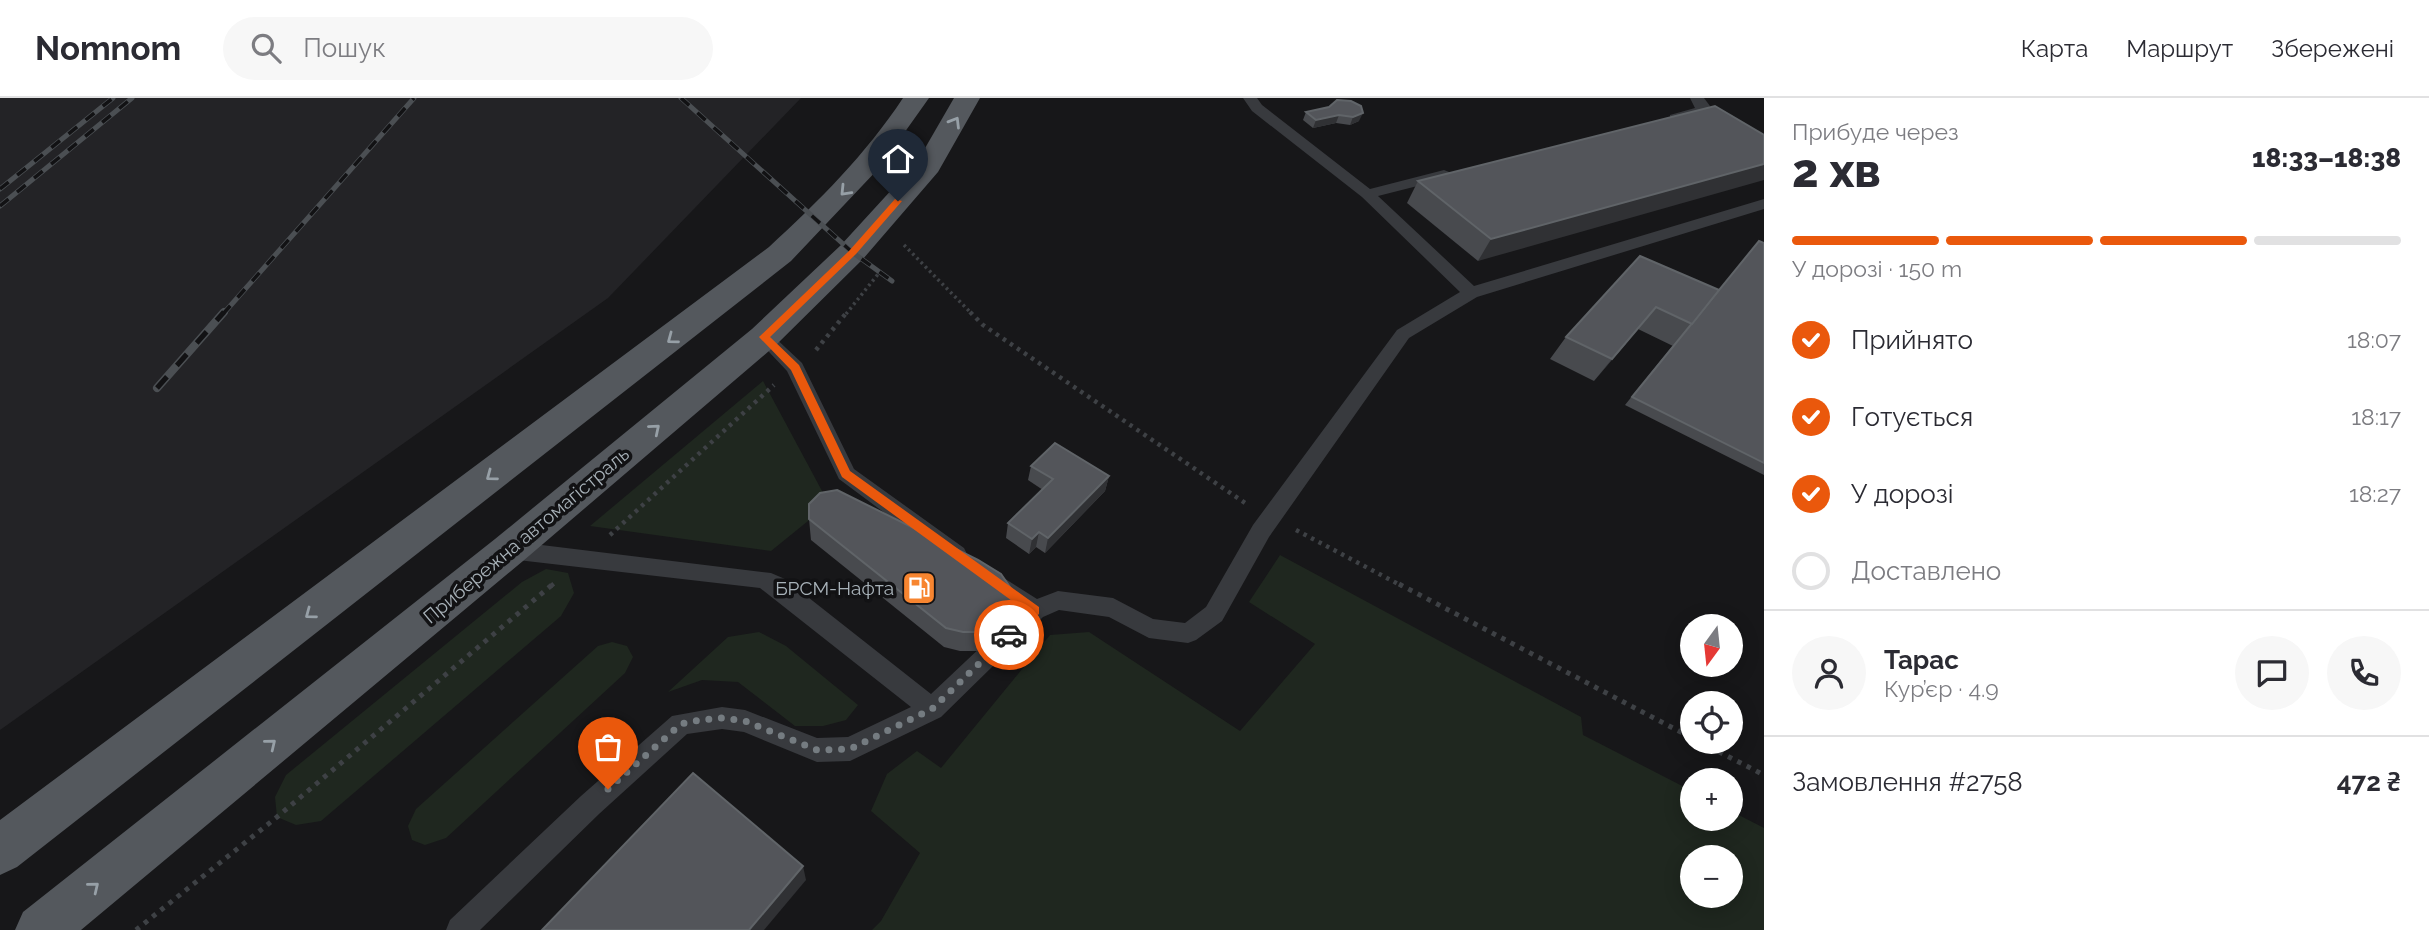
<!DOCTYPE html>
<html lang="uk">
<head>
<meta charset="utf-8">
<style>
	body { margin:0; font-family:Raleway,sans-serif; background:#f7f7f7; color:#2b2b33; height:100vh; display:flex; flex-direction:column; font-size:26px; white-space:nowrap }
	* { box-sizing:border-box; margin:0 }
	p { font-size:23px; color:#7c7c81 }
	.icon { flex:none; width:38px; height:38px; fill:none; stroke:currentColor; stroke-width:2; stroke-linecap:round; stroke-linejoin:round }
	.map { position:relative; flex:1; overflow:hidden }
	.side { display:flex; flex-direction:column; background:#fff; width:665px }
	.side>* { flex:none }
	.needle { width:46px; rotate:195deg }
	.fabs { position:absolute; left:1680px; top:516px; display:grid; gap:14px }
	.fabs a { display:grid; place-items:center; width:63px; height:63px; border-radius:50%; background:#fff; box-shadow:0 4px 18px #0003; font-size:35px }
	.pin { position:absolute; display:grid; place-items:center; width:60px; height:60px; color:#fff; margin:-72px -30px; border-radius:50% 50% 50% 0; rotate:-45deg; box-shadow:0 0 7px #0007 }
	.pin .icon { rotate:45deg }
	.courier { position:absolute; display:grid; place-items:center; width:70px; height:70px; margin:-35px; border:5px solid #ea580c; border-radius:50%; background:#fff; color:#222; box-shadow:0 2px 9px #0007 }
	.overview em { font-style:normal; font-weight:800 }
	.overview div { display:flex; flex-direction:column-reverse }
	.overview { display:flex; align-items:center; justify-content:space-between; height:119px; padding:0 28px }
	h1 { font-size:46px; font-weight:800; line-height:52px }
	.bar { display:grid; grid-template-columns:repeat(4,1fr); gap:10px 7px; align-content:center; height:84px; padding:0 28px }
	.bar i { height:9px; border-radius:5px; background:#e1e1e2 }
	.bar .on { background:#ea580c }
	.bar p { grid-column:span 4 }
	.line { display:flex; align-items:center; gap:18px; padding:0 28px; border-top:2px solid #e1e1e2 }
	.line div { flex:1 }
	.round { display:grid; place-items:center; flex:none; width:74px; height:74px; border-radius:37px; background:#f7f7f7 }
	ol { padding:0 28px; list-style:none }
	li { display:flex; align-items:center; gap:21px; height:77px }
	li p { margin-inline-start:auto }
	li .icon { padding:7px; border-radius:50%; background:#ea580c; color:#fff; stroke-width:4 }
	li:last-child { color:#7c7c81 }
	li i { width:38px; height:38px; border:4px solid #e1e1e2; border-radius:50% }
	header { display:flex; align-items:center; gap:42px; box-sizing:border-box; height:98px; padding:0 35px; background:#fff; border-bottom:2px solid #e1e1e2 }
	header strong { font-size:33px }
	nav { display:flex; gap:38px; margin-inline-start:auto; font-size:24px }
	.search { width:490px; height:63px; background:#f7f7f7; display:flex; align-items:center; gap:18px; box-sizing:border-box; padding:0 24px; border-radius:38px; color:#7c7c81; font-size:26px }
	main { display:flex; flex:1; min-height:0 }
	.map>svg:first-child { display:block }
	.built { fill:#232326 }
	.green { fill:#1f271f; fill-rule:evenodd }
	.lines { fill:none; stroke-linecap:round; stroke-linejoin:round }
	.path-far2 { stroke:#3e4145; stroke-width:3.5; stroke-dasharray:2.5 3.5; stroke-linecap:butt }
	.path-far1 { stroke:#3e4145; stroke-width:4.5; stroke-dasharray:3.5 5; stroke-linecap:butt }
	.path { stroke:#3e4145; stroke-width:5; stroke-dasharray:4.5 6; stroke-linecap:butt }
	.lane { fill:#383a3e; fill-rule:evenodd }
	.primary { fill:#54585d; fill-rule:evenodd }
	.rail-far1-casing { stroke:#4b4f53; stroke-width:5 }
	.rail-casing { stroke:#4b4f53; stroke-width:8 }
	.rail-far1 { stroke:#121214; stroke-width:3.5; stroke-dasharray:11; stroke-linecap:butt }
	.rail { stroke:#121214; stroke-width:5; stroke-dasharray:15; stroke-linecap:butt }
	.wall { fill:#484a4e }
	.shaded-wall { fill:#303134 }
	.building { fill:#53555a; stroke:#606468; stroke-width:2 }
	.oneway { stroke:#97a0a7 }
	.route { fill:#ea580c }
	.done { stroke:#757c81; stroke-width:7; stroke-dasharray:0 12.6 }
	.labels { text-anchor:middle; stroke-width:7; stroke-linejoin:round; paint-order:stroke }
	.street-label { font-size:19px; fill:#a8b2b9; stroke:#121214 }
	.poi-label { font-size:19px; fill:#a8b2b9; stroke:#121214; text-anchor:end }
</style>
</head>
<body>
<header>
<strong>Nomnom</strong>
<div class="search"><svg class="icon" aria-label="search" viewBox="0 0 24 24"><circle cx="10" cy="10" r="6"/><path d="M15 15l6 6"/></svg>Пошук</div>
<nav><a>Карта</a><a>Маршрут</a><a>Збережені</a></nav>
</header>
<main>
<div class="map">
<svg width="1764" height="832" viewBox="0 0 1764 832">
	<rect width="100%" height="100%" fill="#171719"/>
	<polygon class="built" points="0,0 801,0 608,200 0,632"/>
	<g class="green">
		<polygon points="763,283 829,406 771,453 590,428"/>
		<path d="M1280,457L1581,619L1583,637L1692,693V721H1731V713L1764,730V832H872L881,823L920,755L871,713L887,676L917,653L941,670L1050,537L1089,534L1240,633L1315,546L1249,504ZM1692,760H1731V798H1692Z"/>
		<polygon points="546,471 568,475 574,495 561,518 321,723 296,727 277,719 275,699 286,677 522,484"/>
		<polygon points="759,534 786,548 858,607 846,622 823,628 795,628 738,584 702,582 668,594 728,539"/>
		<polygon points="612,544 627,548 633,559 625,575 446,740 425,747 412,742 408,728 416,711 598,548"/>
	</g>
	<g class="lines">
		<g class="path-far2">
			<polyline points="904,147 972,216"/>
			<polyline points="846,216 879,175"/>
		</g>
		<g class="path-far1">
			<polyline points="970,214 983,227 1248,407"/>
			<polyline points="816,252 847,214"/>
			<polyline points="1296,432 1402,488"/>
			<polyline points="610,437 774,287"/>
			<polyline points="551,488 556,484"/>
		</g>
		<g class="path">
			<polyline points="1399,486 1692,640"/>
			<polyline points="1700,644 1764,677"/>
			<polyline points="136,832 277,719 553,486"/>
		</g>
		<g class="lane">
			<polygon points="1243,0 1257,0 1262,7 1370,91 1444,72 1449,74 1452,77 1449,80 1378,98 1474,188 1764,101 1764,111 1477,199 1409,240 1269,439 1222,523 1196,542 1188,545 1149,540 1109,519 1059,512 1043,519 941,619 850,663 817,664 744,634 722,631 687,636 599,716 480,832 446,832 450,822 581,698 672,618 722,609 745,612 817,640 848,639 911,609 760,490 509,461 501,458 498,452 501,446 509,443 771,475 785,481 931,596 1019,513 980,485 977,479 980,473 988,470 1037,501 1058,493 1113,500 1153,521 1185,525 1206,509 1253,427 1397,232 1460,194 1362,99 1252,13"/>
			<polygon points="1690,0 1704,0 1710,8 1705,16 1675,24 1670,23 1670,17 1695,10"/>
			<polygon points="764,233 770,235 802,265 854,371 964,450 967,456 964,462 956,465 948,462 839,381 787,273 755,239"/>
		</g>
		<g class="primary">
			<path d="M903,0H929L880,69L791,163L17,769L0,777V722L769,149C819,103 866,56 903,0Z"/>
			<polygon points="954,0 980,0 938,74 863,161 776,247 523,463 81,832 15,832 23,814 495,441 752,231 841,147 917,64"/>
		</g>
		<g class="rail-far1-casing">
			<g id="rail-far1">
				<polyline points="681,0 852,154 892,183"/>
				<polyline points="0,91 113,0"/>
				<polyline points="0,108 132,0"/>
				<polyline points="223,216 414,0"/>
			</g>
		</g>
		<g class="rail-casing">
			<polyline id="rail" points="157,290 224,214"/>
		</g>
		<use href="#rail-far1" class="rail-far1"/>
		<use href="#rail" class="rail"/>
	</g>
	<g class="wall">
		<polygon points="1337,2 1359,23 1350,27 1336,25 1313,30 1303,22 1306,14 1329,9"/>
		<polygon points="1715,8 1478,163 1407,105 1418,83"/>
		<polygon points="1764,145 1764,377 1625,307 1674,246 1673,248 1638,231 1594,283 1550,261 1566,239 1640,158 1719,192"/>
		<polygon points="1031,368 1109,378 1105,393 1045,455 1036,449 1029,456 1006,440 1008,425 1043,392 1028,382"/>
		<polygon points="809,421 1006,526 997,542 979,553 960,553 944,549 811,442"/>
	</g>
	<g class="shaded-wall">
		<polygon points="1363,15 1359,23 1350,27 1353,19"/>
		<polygon points="1339,17 1336,25 1313,30 1316,22"/>
		<polygon points="1764,66 1764,82 1478,163 1491,141"/>
		<polygon points="1656,209 1638,231 1594,283 1612,261"/>
		<polygon points="1109,378 1105,393 1045,455 1048,440"/>
		<polygon points="1039,434 1036,449 1029,456 1032,441"/>
		<polygon points="1010,507 1006,526 997,542 979,553 982,534"/>
		<polygon points="803,768 806,782 764,832 749,832"/>
	</g>
	<g class="building">
		<polygon points="1337,2 1351,3 1361,8 1363,15 1353,19 1339,17 1316,22 1306,14 1329,9"/>
		<polygon points="1715,8 1764,37 1764,66 1491,141 1418,83"/>
		<polygon points="1759,143 1764,145 1764,365 1632,299"/>
		<polygon points="1640,158 1719,192 1692,226 1656,209 1612,261 1566,239"/>
		<polygon points="1055,345 1109,378 1048,440 1039,434 1032,441 1008,425 1053,381 1031,368"/>
		<polygon points="837,392 978,462 1001,476 1012,492 1010,507 1000,522 982,534 963,534 946,530 809,421 809,406 820,395"/>
		<polygon points="693,675 803,768 749,832 542,832"/>
	</g>
	<defs><path id="oneway-chevron" d="M-2-3.5L2.5 0L-2 3.5" fill="none" stroke-width="1.6" stroke-linecap="round" stroke-linejoin="round" transform="scale(1.75)"/></defs>
	<g class="oneway">
		<use href="#oneway-chevron" transform="translate(955 24) rotate(-59)"/>
		<use href="#oneway-chevron" transform="translate(845 93) rotate(134)"/>
		<use href="#oneway-chevron" transform="translate(672 241) rotate(143)"/>
		<use href="#oneway-chevron" transform="translate(655 331) rotate(-40)"/>
		<use href="#oneway-chevron" transform="translate(491 378) rotate(143)"/>
		<use href="#oneway-chevron" transform="translate(310 516) rotate(143)"/>
		<use href="#oneway-chevron" transform="translate(271 646) rotate(-39)"/>
		<use href="#oneway-chevron" transform="translate(94 789) rotate(-39)"/>
	</g>
	<polygon class="route" points="895,101 902,103 856,156 770,239 799,267 850,373 1039,509 1039,516 1009,542 1005,541 1005,533 1026,513 842,379 791,272 759,239 849,153"/>
	<g class="lines">
		<polyline class="done" points="608,691 681,626 700,622 722,620 745,623 817,652 850,651 932,611 1009,537"/>
	</g>
	<defs>
		<g id="fuel-square" transform="scale(1.75)"><rect x="-9" y="-9" width="18" height="18" rx="4" fill="#f78530" stroke="#121214"/><path d="M-5.5-6h7V0h2V4h1.3V-2.5L3-4.5l.8-.8L6-3V5H2.5V1h-1V6h-7ZM-4.2-4.7v3.2H.2V-4.7Z" fill="#fff"/></g>
	</defs>
	<g fill-rule="evenodd">
		<use href="#fuel-square" x="919" y="490"/>
	</g>
	<g class="labels">
		<g class="street-label">
			<text transform="translate(526 437) rotate(-40)" y="7">Прибережна автомагістраль</text>
		</g>
		<g class="poi-label">
			<text x="894" y="497">БРСМ-Нафта</text>
		</g>
	</g>
</svg>
<div class="fabs">
<a><svg class="needle" viewBox="-14 -14 28 28"><path d="M0-13l5 13h-10z" fill="#e53935"/><path d="M0 13l5-13h-10z" fill="#7c7c81"/></svg></a>
<a><svg class="icon" aria-label="locate" viewBox="0 0 24 24"><circle cx="12" cy="12" r="6"/><path d="M12 2v4M12 18v4M2 12h4M18 12h4"/></svg></a>
<a>+</a>
<a>−</a>
</div>
<div class="pin" style="left:608px;top:691px;background:#ea580c"><svg class="icon" aria-label="bag" viewBox="0 0 24 24"><path d="M5 8h14l-1 12H6zM9 8a3 3 0 0 1 6 0"/></svg></div>
<div class="pin" style="left:898px;top:103px;background:#1f2937"><svg class="icon" aria-label="home" viewBox="0 0 24 24"><path d="M3 11l9-7 9 7M6 9v11h12V9"/></svg></div>
<div class="courier" style="left:1009px;top:537px"><svg class="icon" aria-label="car" viewBox="0 0 24 24"><path d="M5 17H2v-5l4-1 3-4h7l3 4 3 1v5h-3M9 17h6M6 11h13"/><circle cx="7" cy="17" r="2"/><circle cx="17" cy="17" r="2"/></svg></div>
</div>
<section class="side">
<div class="overview"><div><h1>2 хв</h1><p>Прибуде через</p></div><em>18:33–18:38</em></div>
<div class="bar"><i class="on"></i><i class="on"></i><i class="on"></i><i></i><p>У дорозі · 150 m</p></div>
<ol>
<li><svg class="icon" aria-label="check" viewBox="0 0 24 24"><path d="M5 12l5 5 9-10"/></svg>Прийнято<p>18:07</p></li>
<li><svg class="icon" aria-label="check" viewBox="0 0 24 24"><path d="M5 12l5 5 9-10"/></svg>Готується<p>18:17</p></li>
<li><svg class="icon" aria-label="check" viewBox="0 0 24 24"><path d="M5 12l5 5 9-10"/></svg>У дорозі<p>18:27</p></li>
<li><i></i>Доставлено</li>
</ol>
<div class="line" style="height:126px"><a class="round"><svg class="icon" aria-label="person" viewBox="0 0 24 24"><circle cx="12" cy="8" r="4"/><path d="M4 21q1-7 8-7t8 7"/></svg></a><div><b>Тарас</b><p>Кур’єр · 4.9</p></div><a class="round"><svg class="icon" aria-label="chat" viewBox="0 0 24 24"><path d="M4 5h16v11H9l-5 4z"/></svg></a><a class="round"><svg class="icon" aria-label="phone" viewBox="0 0 24 24"><path d="M5 4h4l2 5-3 2q2 4 5 5l2-3 5 2v4C11 20 4 13 5 4z"/></svg></a></div>
<div class="line" style="height:91px"><div>Замовлення #2758</div><b>472 ₴</b></div>
</section>
</main>
</body>
</html>
